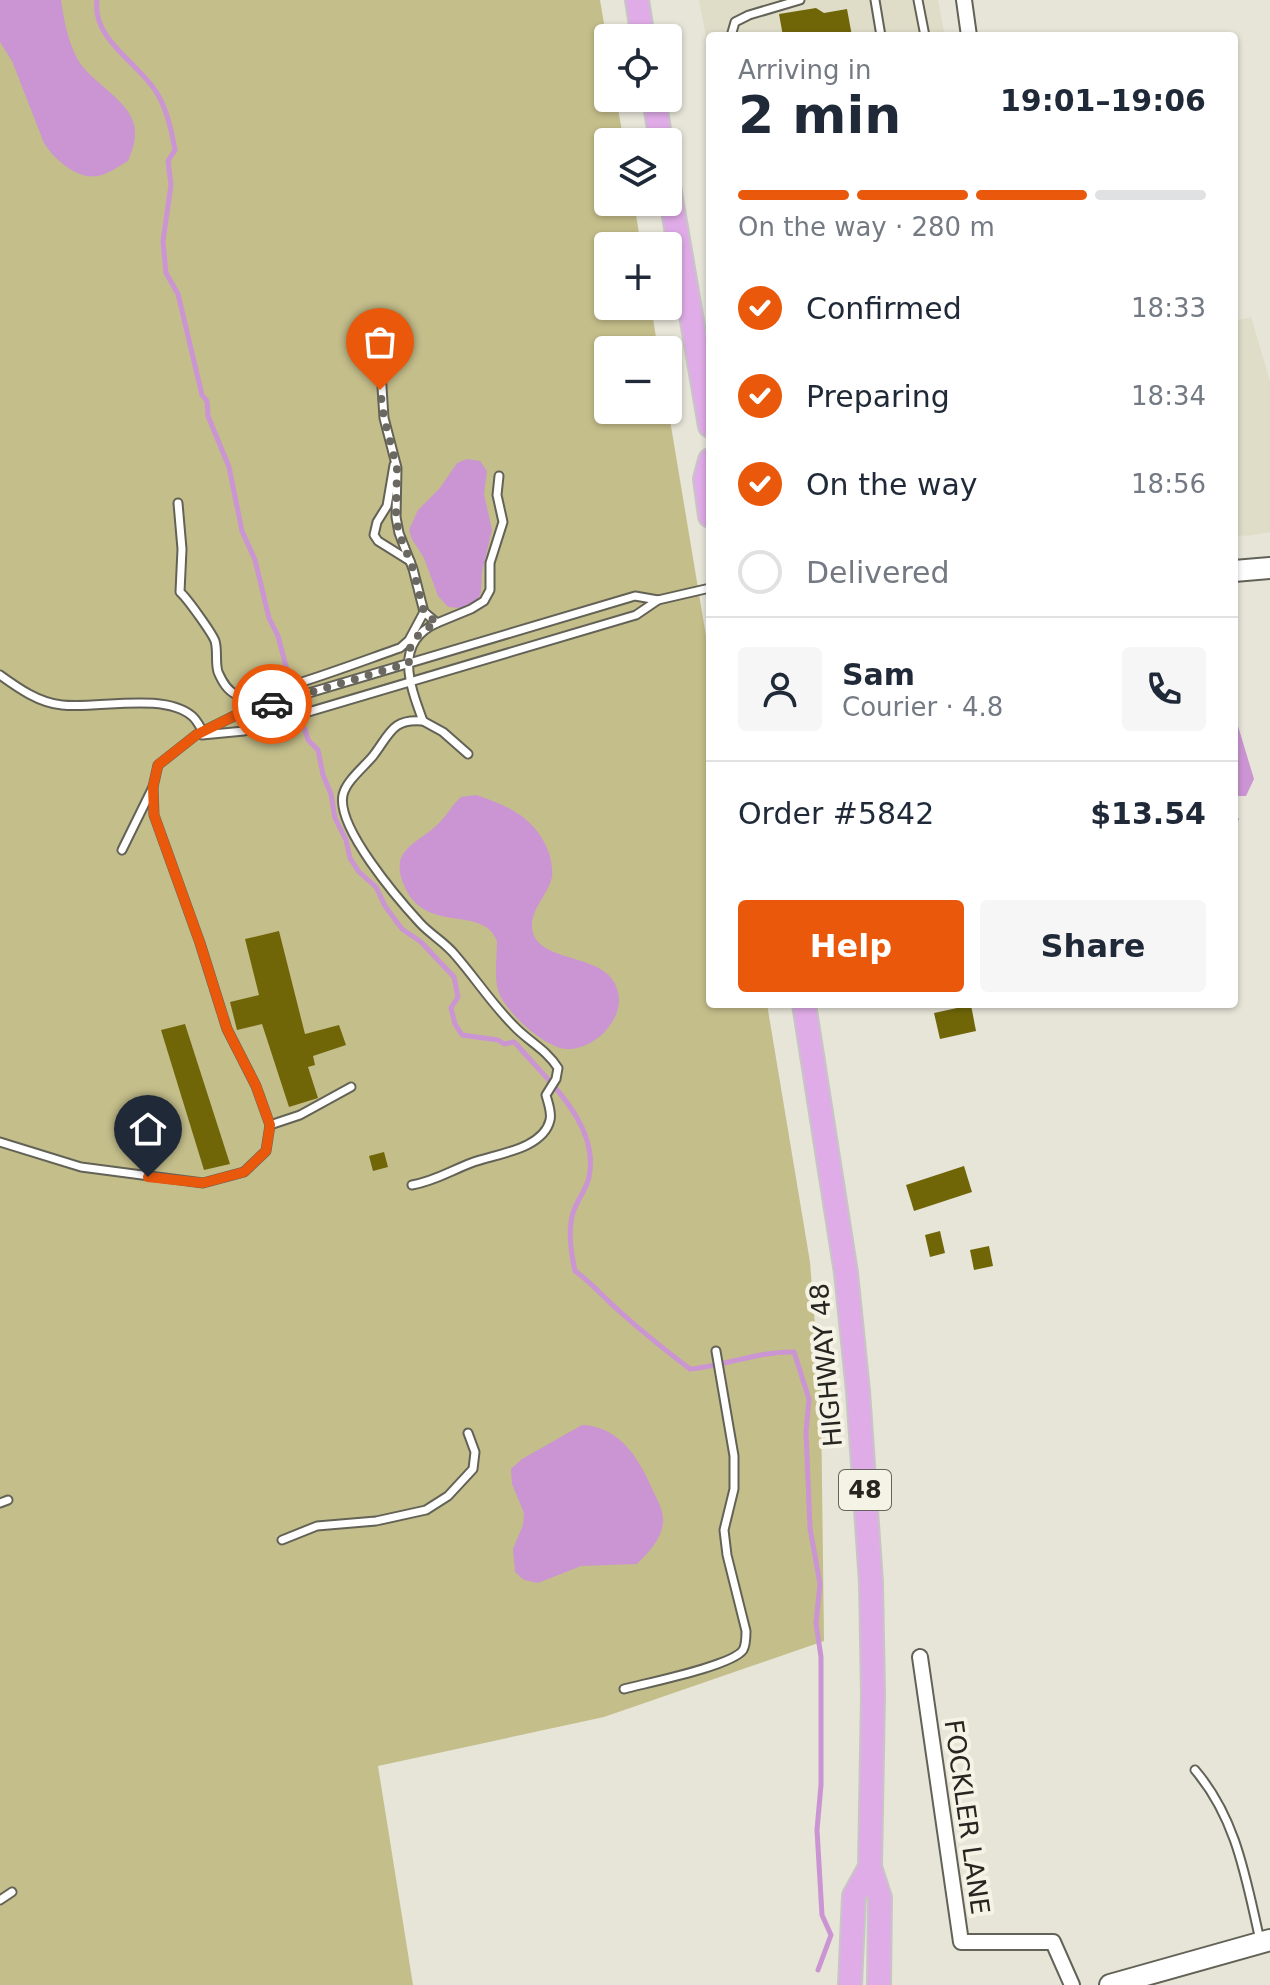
<!DOCTYPE html>
<html lang="en">
<head>
<meta charset="utf-8">
<style>
	body { margin:0; font-family:"DejaVu Sans",sans-serif; background:#f6f6f7; color:#1f2937; height:100vh; display:flex; flex-direction:column; font-size:30px; white-space:nowrap }
	* { box-sizing:border-box; margin:0 }
	p { font-size:26px; color:#747a83 }
	.icon { flex:none; width:44px; height:44px; fill:none; stroke:currentColor; stroke-width:2; stroke-linecap:round; stroke-linejoin:round }
	.map { position:relative; flex:1; overflow:hidden }
	.drawer { position:absolute; left:706px; top:32px; width:532px; height:976px; display:flex; flex-direction:column; background:#fff; border-radius:8px; box-shadow:0 2px 6px #0004 }
	.drawer>* { flex:none }
	.buttons { position:absolute; left:594px; top:24px; display:grid; gap:16px }
	.buttons a { display:grid; place-items:center; width:88px; height:88px; border-radius:8px; background:#fff; box-shadow:0 2px 6px #0004; font-size:40px }
	.pin { position:absolute; display:grid; place-items:center; width:68px; height:68px; color:#fff; margin:-82px -34px; border-radius:50% 50% 50% 0; rotate:-45deg; box-shadow:0 0 8px #0007 }
	.pin .icon { rotate:45deg }
	.courier { position:absolute; display:grid; place-items:center; width:80px; height:80px; margin:-40px; border:6px solid #ea580c; border-radius:50%; background:#fff; color:#222; box-shadow:0 2px 10px #0007 }
	.summary em { font-style:normal; font-weight:600 }
	.summary div { display:flex; flex-direction:column-reverse }
	.summary { display:flex; align-items:center; justify-content:space-between; height:136px; padding:0 32px }
	h1 { font-size:52px; font-weight:600; line-height:60px }
	.bar { display:grid; grid-template-columns:repeat(4,1fr); gap:12px 8px; align-content:center; height:96px; padding:0 32px }
	.bar i { height:10px; border-radius:6px; background:#e0e1e3 }
	.bar .current { background:#ea580c }
	.bar p { grid-column:span 4 }
	.line { display:flex; align-items:center; gap:20px; padding:0 32px; border-top:2px solid #e0e1e3 }
	.line div { flex:1 }
	.round { display:grid; place-items:center; flex:none; width:84px; height:84px; border-radius:8px; background:#f6f6f7 }
	ol { padding:0 32px; list-style:none }
	li { display:flex; align-items:center; gap:24px; height:88px }
	li p { margin-inline-start:auto }
	li .icon { padding:8px; border-radius:50%; background:#ea580c; color:#fff; stroke-width:4 }
	li:last-child { color:#747a83 }
	li i { width:44px; height:44px; border:4px solid #e0e1e3; border-radius:50% }
	.primary-button { display:flex; gap:16px; margin-top:auto; padding:16px 32px }
	.primary-button a { flex:1; height:92px; border-radius:8px; background:#ea580c; color:#fff; font-size:32px; font-weight:600; line-height:92px; text-align:center }
	.primary-button a+a { background:#f6f6f7; color:#1f2937 }
	.map>svg:first-child { display:block }
	.built { fill:#dfddc8 }
	.green { fill:#c4be8b }
	.water { fill:#ca95d2 }
	.lines { fill:none; stroke-linecap:round; stroke-linejoin:round }
	.stream { stroke:#ca95d2; stroke-width:5 }
	.building { fill:#706608 }
	.lane-casing { stroke:#636256; stroke-width:11 }
	.street-casing { stroke:#636256; stroke-width:18 }
	.secondary-casing { stroke:#636256; stroke-width:24 }
	.primary-casing { stroke:#c7c6c5; stroke-width:26 }
	.path { stroke:#a6a49a; stroke-width:3; stroke-dasharray:8 4; stroke-linecap:butt }
	.lane { stroke:#fff; stroke-width:7 }
	.street { stroke:#fff; stroke-width:14 }
	.secondary { stroke:#fff; stroke-width:20 }
	.primary { stroke:#e0ace8; stroke-width:22 }
	.done { stroke:#6a6860; stroke-width:8; stroke-dasharray:0 14.4 }
	.route { stroke:#ea580c; stroke-width:10 }
	.labels { text-anchor:middle; stroke-width:8; stroke-linejoin:round; paint-order:stroke }
	.shield { fill:#f4f3e5; stroke:#64635b; stroke-width:2 }
	.shield-label { font-size:24px; font-weight:bold; fill:#262520 }
	.street-label { font-size:26px; fill:#262520; stroke:#f4f3e5 }
</style>
</head>
<body>
<div class="map">
<svg width="1270" height="1985" viewBox="0 0 1270 1985">
	<rect width="100%" height="100%" fill="#e7e5d8"/>
	<g class="built">
		<polygon points="699,0 938,0 945,36 710,36 710,58"/>
		<polygon points="1251,317 1270,381 1270,532 1247,536 1234,535 1234,321"/>
	</g>
	<polygon class="green" points="0,0 600,0 608,47 608,98 616,98 624,142 608,142 608,202 634,202 641,246 608,246 608,306 651,306 658,350 608,350 608,410 668,410 668,408 710,660 710,1004 767,1004 810,1262 821,1402 824,1641 604,1717 378,1766 413,1985 0,1985"/>
	<g class="water">
		<path d="M0,0H61C64,20 68,42 78,60C92,85 139,103 135,137C134,145 131,154 128,161C119,166 108,174 98,176C77,180 54,159 44,143L12,61L0,42Z"/>
		<polygon points="467,459 480,461 487,471 484,494 492,530 482,572 481,592 477,602 461,608 448,607 438,596 424,558 412,539 409,530 418,510 440,488 457,463"/>
		<polygon points="1234,702 1235,716 1254,779 1246,796 1234,796"/>
		<path d="M476,795C509,806 536,818 549,853C551,859 553,870 552,877C548,895 531,908 532,928C536,968 618,948 619,1000C619,1025 591,1051 565,1049C543,1046 504,1011 498,990C494,976 497,956 497,941C482,903 424,937 403,883C390,849 417,844 437,825C446,817 451,806 461,797Z"/>
		<path d="M582,1425C621,1426 641,1462 654,1493C659,1503 664,1513 663,1523C661,1540 648,1553 637,1564L581,1566L538,1583L524,1580L515,1572L513,1549L523,1525L524,1513L512,1484L511,1469L522,1459Z"/>
	</g>
	<g class="lines">
		<g class="stream">
			<path d="M97,0C92,37 133,60 152,86C166,104 171,128 175,150L168,161L171,185L163,241L166,273L178,294L202,395L207,401L208,416L229,467L242,531L255,560L269,618L278,636L288,674"/>
			<path d="M305,729L308,740L318,750L323,775L331,794L335,818L346,840L350,858L359,872L376,887L385,906L402,929L421,942L454,977L458,997L451,1008L455,1024L462,1035L498,1040L504,1044L514,1042L518,1046C548,1081 600,1125 589,1177C587,1188 578,1199 574,1210C567,1228 571,1253 575,1271C591,1282 602,1296 617,1309C640,1330 665,1350 690,1369C724,1366 759,1351 794,1352L809,1399L806,1432L810,1528L820,1584L816,1623L821,1657V1785L817,1830L822,1915L831,1935L818,1970"/>
		</g>
	</g>
	<g class="building">
		<polygon points="816,8 824,13 847,9 852,36 783,36 779,14"/>
		<polygon points="279,931 305,1034 339,1025 346,1045 313,1056 315,1065 308,1067 318,1098 289,1107 262,1024 237,1030 230,1002 259,995 245,939"/>
		<polygon points="971,1005 976,1031 940,1039 934,1013"/>
		<polygon points="185,1024 230,1164 204,1170 161,1030"/>
		<polygon points="384,1152 388,1167 373,1171 369,1156"/>
		<polygon points="964,1166 972,1192 914,1211 906,1185"/>
		<polygon points="940,1231 945,1253 930,1257 925,1235"/>
		<polygon points="989,1246 993,1266 974,1270 970,1250"/>
	</g>
	<g class="lines">
		<g class="lane-casing">
			<g id="lane">
				<polyline points="875,0 881,36"/>
				<polyline points="918,0 925,36"/>
				<polyline points="731,36 735,22 749,15 800,0"/>
				<polyline points="380,356 384,418 397,468 396,517 399,533 413,569 424,612 437,623 471,609 484,601 490,590 490,563 503,522 497,495 499,476"/>
				<polyline points="394,465 387,506 377,522 374,535 378,541 410,561"/>
				<path d="M178,503L182,549L180,592C187,598 212,633 215,641C218,651 215,662 218,672C222,681 227,691 237,695C258,702 372,657 400,648L409,640L424,612"/>
				<path d="M437,623C393,642 410,686 423,721L443,732L468,754"/>
				<path d="M0,675C18,688 39,703 62,705C98,709 163,692 192,716C197,720 200,727 203,732"/>
				<polyline points="202,735 244,731 636,615 658,600"/>
				<polyline points="122,850 153,787"/>
				<polyline points="270,1125 300,1115 351,1087"/>
				<polyline points="0,1142 81,1167 203,1183 244,1172 266,1151 270,1125 256,1086 227,1029 200,943 154,815 153,787 158,765 196,735 238,714 635,596 658,600 710,588"/>
				<path d="M412,1185C435,1181 450,1171 471,1163C494,1154 543,1150 550,1120C552,1112 548,1103 546,1095L556,1079L558,1068C547,1050 528,1041 514,1026C492,1004 476,979 456,956C446,943 431,935 420,923C398,899 336,827 343,795C346,781 364,767 373,756C390,734 392,718 423,721"/>
				<polyline points="0,1503 8,1500"/>
				<polyline points="282,1540 317,1526 376,1521 426,1510 448,1496 473,1469 475,1452 468,1433"/>
				<path d="M624,1689C646,1683 732,1666 743,1650C746,1645 746,1637 746,1631L727,1555L724,1530L734,1489V1456L716,1351"/>
				<path d="M1195,1770C1237,1819 1246,1880 1260,1940"/>
				<polyline points="0,1900 12,1892"/>
			</g>
		</g>
		<g class="street-casing">
			<g id="street">
				<polyline points="964,0 969,36"/>
				<polyline points="920,1657 961,1942 1053,1942 1072,1985"/>
			</g>
		</g>
		<g class="secondary-casing">
			<g id="secondary">
				<polyline points="1234,571 1270,568"/>
				<polyline points="1110,1985 1270,1940"/>
			</g>
		</g>
		<g class="primary-casing">
			<g id="primary">
				<polyline points="637,0 643,38"/>
				<polyline points="654,98 661,142"/>
				<polyline points="668,181 710,426"/>
				<polyline points="710,460 705,479 710,516"/>
				<polyline points="804,1004 846,1273 858,1391 871,1583 873,1694 870,1867 880,1898 879,1985"/>
				<polyline points="850,1985 854,1896 870,1867"/>
			</g>
		</g>
		<polyline class="path" points="1234,824 1238,818"/>
		<use href="#lane" class="lane"/>
		<use href="#street" class="street"/>
		<use href="#secondary" class="secondary"/>
		<use href="#primary" class="primary"/>
	</g>
	<g class="lines">
		<path class="done" d="M272,704L409,663C406,643 420,631 437,623L424,612L413,569L399,533L396,517L397,468L384,418L380,390"/>
		<polyline class="route" points="148,1177 203,1183 244,1172 266,1151 270,1125 256,1086 227,1029 200,943 154,815 153,787 158,765 196,735 238,714 272,704"/>
	</g>
	<g class="labels">
		<rect class="shield" x="839" y="1470" width="52" height="40" rx="6"/>
		<g class="shield-label">
			<text x="865" y="1498">48</text>
		</g>
		<g class="street-label">
			<text transform="translate(826 1365) rotate(-95)" y="9">HIGHWAY 48</text>
			<text transform="translate(967 1817) rotate(82)" y="9">FOCKLER LANE</text>
		</g>
	</g>
</svg>
<div class="buttons">
<a><svg class="icon" aria-label="locate" viewBox="0 0 24 24"><circle cx="12" cy="12" r="6"/><path d="M12 2v4M12 18v4M2 12h4M18 12h4"/></svg></a>
<a><svg class="icon" aria-label="layers" viewBox="0 0 24 24"><path d="M12 4l9 5-9 5-9-5zM3 14l9 5 9-5"/></svg></a>
<a>+</a>
<a>−</a>
</div>
<div class="pin" style="left:380px;top:390px;background:#ea580c"><svg class="icon" aria-label="bag" viewBox="0 0 24 24"><path d="M5 8h14l-1 12H6zM9 8a3 3 0 0 1 6 0"/></svg></div>
<div class="pin" style="left:148px;top:1177px;background:#1f2937"><svg class="icon" aria-label="home" viewBox="0 0 24 24"><path d="M3 11l9-7 9 7M6 9v11h12V9"/></svg></div>
<div class="courier" style="left:272px;top:704px"><svg class="icon" aria-label="car" viewBox="0 0 24 24"><path d="M5 17H2v-5l4-1 3-4h7l3 4 3 1v5h-3M9 17h6M6 11h13"/><circle cx="7" cy="17" r="2"/><circle cx="17" cy="17" r="2"/></svg></div>
<section class="drawer">
<div class="summary"><div><h1>2 min</h1><p>Arriving in</p></div><em>19:01–19:06</em></div>
<div class="bar"><i class="current"></i><i class="current"></i><i class="current"></i><i></i><p>On the way · 280 m</p></div>
<ol>
<li><svg class="icon" aria-label="check" viewBox="0 0 24 24"><path d="M5 12l5 5 9-10"/></svg>Confirmed<p>18:33</p></li>
<li><svg class="icon" aria-label="check" viewBox="0 0 24 24"><path d="M5 12l5 5 9-10"/></svg>Preparing<p>18:34</p></li>
<li><svg class="icon" aria-label="check" viewBox="0 0 24 24"><path d="M5 12l5 5 9-10"/></svg>On the way<p>18:56</p></li>
<li><i></i>Delivered</li>
</ol>
<div class="line" style="height:144px"><a class="round"><svg class="icon" aria-label="person" viewBox="0 0 24 24"><circle cx="12" cy="8" r="4"/><path d="M4 21q1-7 8-7t8 7"/></svg></a><div><b>Sam</b><p>Courier · 4.8</p></div><a class="round"><svg class="icon" aria-label="phone" viewBox="0 0 24 24"><path d="M5 4h4l2 5-3 2q2 4 5 5l2-3 5 2v4C11 20 4 13 5 4z"/></svg></a></div>
<div class="line" style="height:104px"><div>Order #5842</div><b>$13.54</b></div>
<div class="primary-button"><a>Help</a><a>Share</a></div>
</section>
</div>
</body>
</html>
